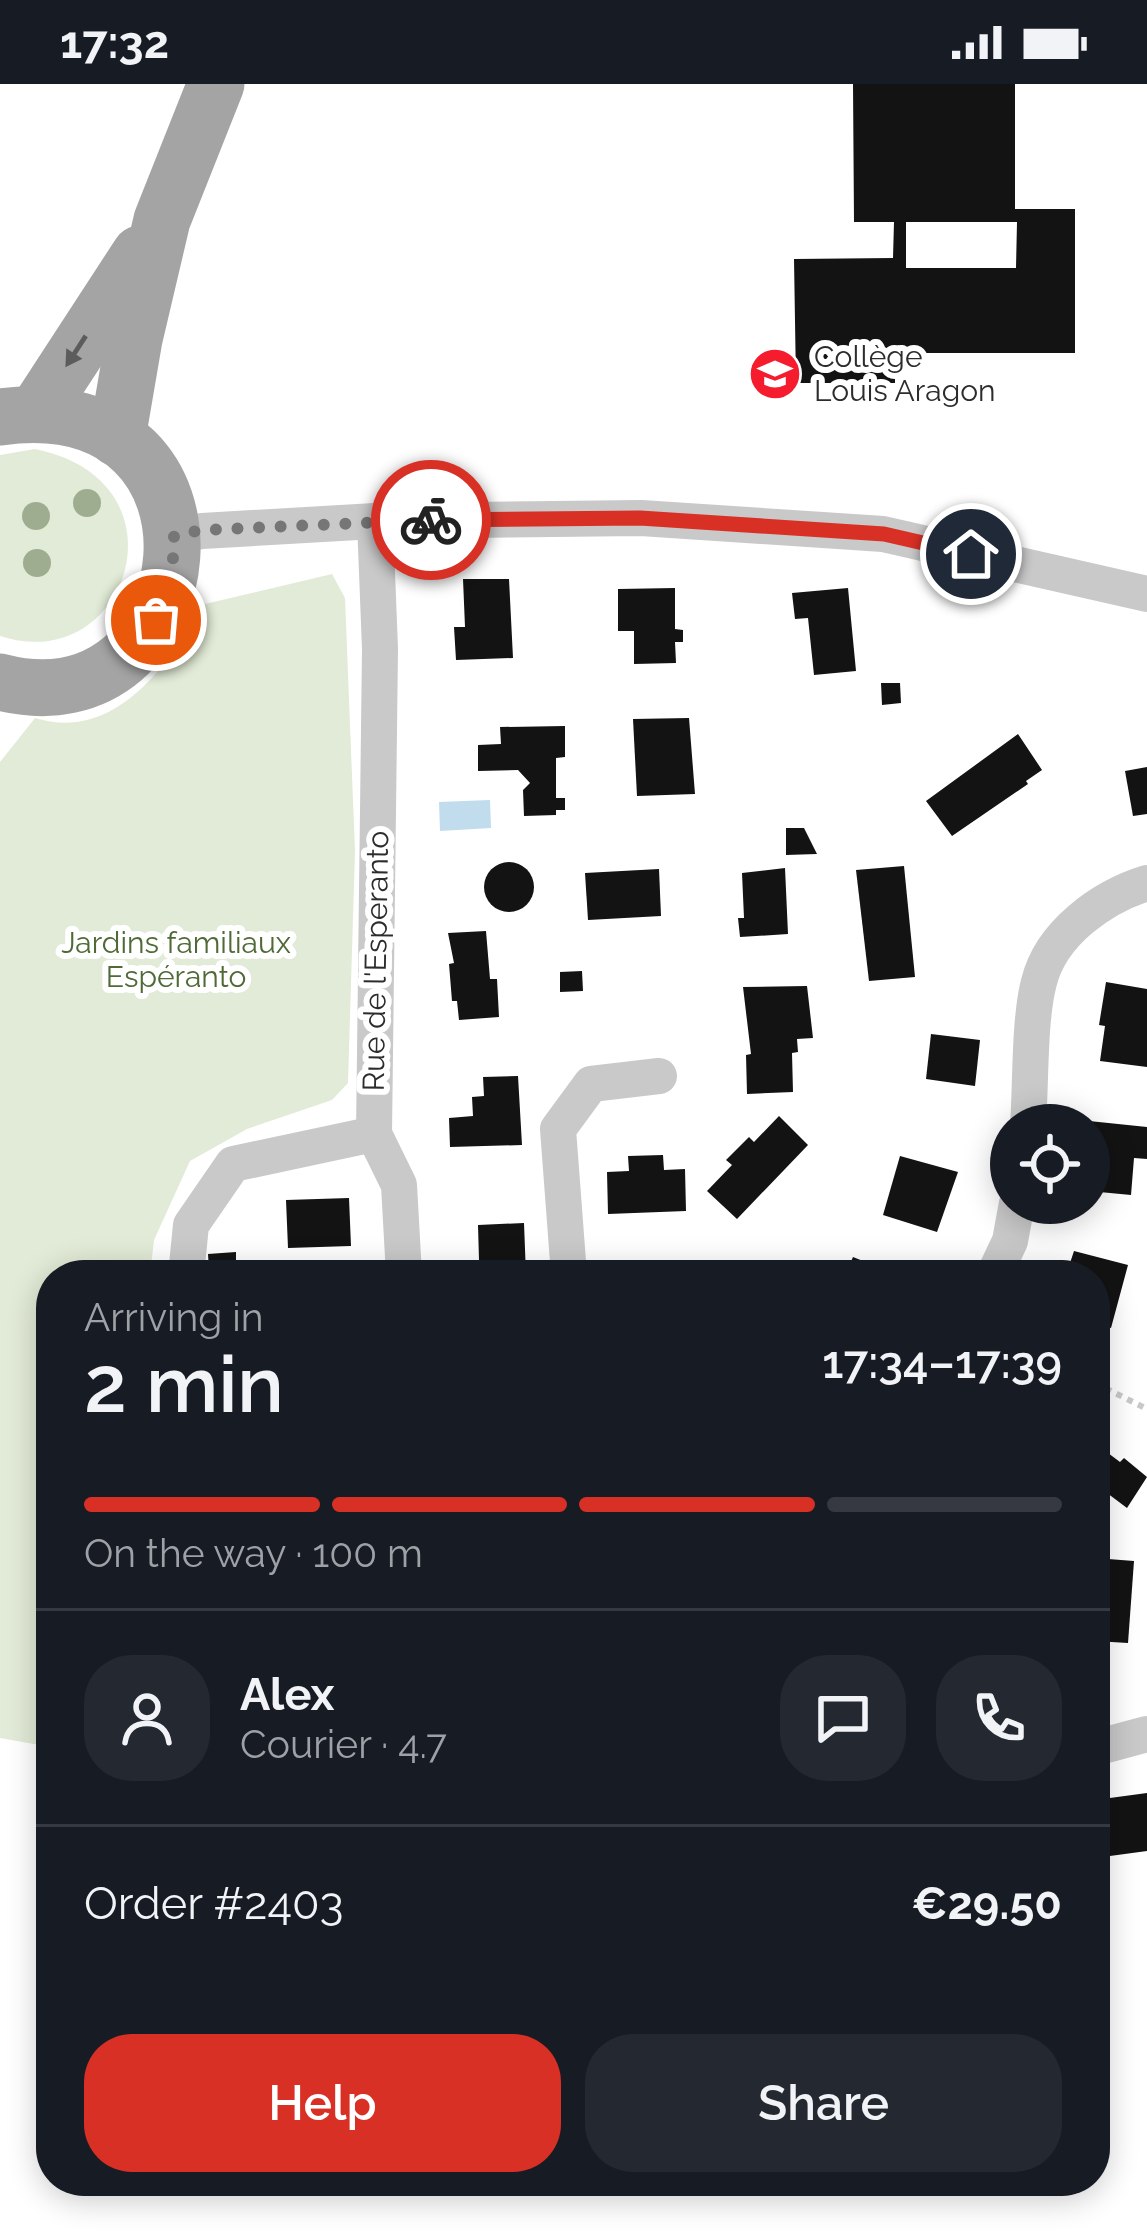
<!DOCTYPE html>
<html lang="en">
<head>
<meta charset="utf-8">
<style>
	body { margin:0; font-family:Raleway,sans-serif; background:#242831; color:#f1f3f6; height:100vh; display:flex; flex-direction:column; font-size:45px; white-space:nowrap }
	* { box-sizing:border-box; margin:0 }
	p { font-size:39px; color:#9ea1a6 }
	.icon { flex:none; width:66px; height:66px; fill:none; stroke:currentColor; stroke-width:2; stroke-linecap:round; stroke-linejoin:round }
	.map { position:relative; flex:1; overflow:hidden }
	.side { position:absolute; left:36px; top:1176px; width:1074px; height:936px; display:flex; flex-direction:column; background:#171b24; border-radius:48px; box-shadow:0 6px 30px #0003 }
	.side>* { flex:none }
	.controls { position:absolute; left:990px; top:1020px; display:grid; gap:24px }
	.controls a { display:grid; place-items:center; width:120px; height:120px; border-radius:50%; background:#171b24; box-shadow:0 6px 30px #0003; font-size:60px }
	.pin { position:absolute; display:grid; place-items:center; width:102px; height:102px; color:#fff; margin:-51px; border:6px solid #fff; border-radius:50%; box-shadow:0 3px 12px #0007 }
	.courier { position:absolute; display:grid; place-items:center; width:120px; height:120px; margin:-60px; border:9px solid #d93025; border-radius:50%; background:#fff; color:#222; box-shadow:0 3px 15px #0007 }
	.summary em { font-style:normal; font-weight:600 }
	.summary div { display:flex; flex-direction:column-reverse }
	.summary { display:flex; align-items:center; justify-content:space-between; height:204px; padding:0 48px }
	h1 { font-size:78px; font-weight:600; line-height:90px }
	.bar { display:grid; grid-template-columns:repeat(4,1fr); gap:18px 12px; align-content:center; height:144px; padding:0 48px }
	.bar i { height:15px; border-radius:9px; background:#363941 }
	.bar .selected { background:#d93025 }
	.bar p { grid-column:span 4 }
	.line { display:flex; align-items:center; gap:30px; padding:0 48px; border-top:3px solid #363941 }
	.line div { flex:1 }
	.round { display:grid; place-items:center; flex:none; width:126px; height:126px; border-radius:48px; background:#242831 }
	.cta { display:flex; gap:24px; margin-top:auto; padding:24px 48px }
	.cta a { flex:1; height:138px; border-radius:48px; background:#d93025; color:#fff; font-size:48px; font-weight:600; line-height:138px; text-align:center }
	.cta a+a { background:#242831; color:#f1f3f6 }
	.status { display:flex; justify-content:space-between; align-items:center; height:84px; padding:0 60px; background:#171b24; direction:ltr }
	.status svg { height:33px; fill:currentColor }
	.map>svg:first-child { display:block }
	.green { fill:#e2ebd7 }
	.water { fill:#c1dced }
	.building { fill:#131313; fill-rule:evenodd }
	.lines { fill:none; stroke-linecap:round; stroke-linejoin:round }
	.path { stroke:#c9c9c9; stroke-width:6; stroke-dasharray:6 6; stroke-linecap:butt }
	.minor { stroke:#c9c9c9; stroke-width:36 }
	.primary { stroke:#a4a4a4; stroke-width:57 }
	.tree { fill:#9ead90 }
	.oneway { fill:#5c5c5c }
	.done { stroke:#767676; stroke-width:12; stroke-dasharray:0 21.6 }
	.route { stroke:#d93025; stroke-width:15 }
	.labels { text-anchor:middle; stroke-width:12; stroke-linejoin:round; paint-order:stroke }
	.poi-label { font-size:30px; fill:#2c2c2c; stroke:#fff; text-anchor:start }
	.park-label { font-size:30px; fill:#4f6a36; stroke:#fff }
	.street-label { font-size:30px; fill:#2c2c2c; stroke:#fff }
</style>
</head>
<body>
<div class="status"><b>17:32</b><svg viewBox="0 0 49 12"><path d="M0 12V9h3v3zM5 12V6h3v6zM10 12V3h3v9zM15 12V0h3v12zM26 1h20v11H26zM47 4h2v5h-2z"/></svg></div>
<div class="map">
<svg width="1147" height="2148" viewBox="0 0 1147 2148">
	<rect width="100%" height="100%" fill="#fff"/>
	<g class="green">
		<path d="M35,365C193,397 128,594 0,552V371Z"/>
		<path d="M332,490L345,514L355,767L348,999L332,1016L247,1045L190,1077L154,1156L150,1191H51V1663L0,1654V678L35,634C116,659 169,579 205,520Z"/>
	</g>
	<polygon class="water" points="490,716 491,744 440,747 439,718"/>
	<g class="building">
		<path d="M853,0H1015V125H1075V269H895V299H796L794,175L893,174L894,138H854ZM906,138H1017L1016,184H906Z"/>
		<polygon points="463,495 509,495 513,574 456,576 454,543 465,543"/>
		<polygon points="675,504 675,545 683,546 683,558 675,558 676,579 634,580 634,547 618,547 618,505"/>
		<polygon points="848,504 856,587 814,591 808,534 795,535 792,509"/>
		<polygon points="881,599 900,599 901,619 882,621"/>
		<polygon points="689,634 695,710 637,712 633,635"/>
		<polygon points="565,642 565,673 556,674 556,714 565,714 565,726 556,726 556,731 524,732 523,706 530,699 518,686 478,687 478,661 501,660 500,643"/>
		<polygon points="1018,650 1042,686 1026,697 1028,700 952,752 926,717"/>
		<polygon points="1147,683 1147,730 1133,732 1125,687"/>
		<polygon points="786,744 804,744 817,770 786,771"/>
		<circle cx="509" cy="803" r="25"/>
		<polygon points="904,782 915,893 869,897 856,786"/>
		<polygon points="785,784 788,850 740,853 738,834 744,834 742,789"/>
		<polygon points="659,785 661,832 588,836 585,789"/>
		<polygon points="486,847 490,895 497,895 499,933 459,936 457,917 452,917 449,880 454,879 448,849"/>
		<polygon points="582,887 583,907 560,908 560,888"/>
		<polygon points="1106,898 1147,905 1147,983 1100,977 1105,942 1099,941"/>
		<polygon points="807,902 813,954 797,955 798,968 792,969 793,1008 747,1010 746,971 751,970 743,903"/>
		<polygon points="931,950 980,956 975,1002 926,995"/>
		<polygon points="518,992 522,1061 450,1063 449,1034 473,1032 472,1013 484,1012 483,993"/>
		<polygon points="779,1032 808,1061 737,1135 707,1107 732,1081 726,1076 749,1053 754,1058"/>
		<polygon points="1089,1037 1147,1043 1147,1075 1134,1074 1131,1111 1089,1107"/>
		<polygon points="663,1071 664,1086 685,1085 686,1127 608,1130 607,1088 629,1087 628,1072"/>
		<polygon points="900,1072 958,1088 937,1148 883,1131"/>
		<polygon points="349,1114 351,1162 288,1164 286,1116"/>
		<polygon points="524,1139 526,1191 471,1191 470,1176 479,1176 478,1141"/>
		<polygon points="1074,1167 1128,1181 1111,1244 1095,1239 1095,1191 1066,1191"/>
		<polygon points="236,1168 236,1185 209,1186 208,1170"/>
		<polygon points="853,1173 898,1191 845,1191"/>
		<polygon points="1104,1366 1120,1378 1124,1374 1147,1393 1127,1424 1095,1400 1095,1377"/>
		<polygon points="1095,1474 1134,1477 1128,1559 1095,1557"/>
		<polygon points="1147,1709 1147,1767 1095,1774 1095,1716"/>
	</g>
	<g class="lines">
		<polyline class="path" points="1095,1299 1147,1325"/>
		<g class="minor">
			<polyline points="174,452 202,447 375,437 641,434 883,450 1147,510"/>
			<path d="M1028,1041C1031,1000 1029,935 1039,898C1051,849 1102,813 1147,799"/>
			<polyline points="374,1050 399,1101 404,1191"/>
			<polyline points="186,1191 191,1141 233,1080 374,1050 380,565 375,437"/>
			<polyline points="569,1191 558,1045 591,1000 659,992"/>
			<polyline points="994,1191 1010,1157 1017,1119"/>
			<polyline points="1095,1664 1147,1650"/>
		</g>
		<g class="primary">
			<polyline points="37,328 140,170"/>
			<path d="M0,333C250,299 208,652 0,598"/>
			<polyline points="117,354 134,255 162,136 216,0"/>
		</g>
	</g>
	<g class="tree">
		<circle cx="87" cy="419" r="14"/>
		<circle cx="36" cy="432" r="14"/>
		<circle cx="37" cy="479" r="14"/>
	</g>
	<defs><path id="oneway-solid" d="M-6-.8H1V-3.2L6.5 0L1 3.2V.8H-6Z" transform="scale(3)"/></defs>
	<use class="oneway" href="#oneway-solid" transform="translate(76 267) rotate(123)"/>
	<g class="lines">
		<polyline class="done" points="156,536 172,495 174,452 202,446 431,436"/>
		<polyline class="route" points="431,436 640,434 884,450 971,470"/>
	</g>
	<defs>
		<g id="school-disc" transform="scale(2.7)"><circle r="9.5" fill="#f41c2d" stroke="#fff"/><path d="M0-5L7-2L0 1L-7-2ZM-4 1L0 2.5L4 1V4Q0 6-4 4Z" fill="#fff"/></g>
	</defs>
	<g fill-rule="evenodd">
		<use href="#school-disc" x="775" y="290"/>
	</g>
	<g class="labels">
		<g class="poi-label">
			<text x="814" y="283">Collège<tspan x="814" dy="34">Louis Aragon</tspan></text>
		</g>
		<g class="park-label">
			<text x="176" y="869">Jardins familiaux<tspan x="176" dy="34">Espéranto</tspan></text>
		</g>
		<g class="street-label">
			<text transform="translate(376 877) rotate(-89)" y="10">Rue de l'Esperanto</text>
		</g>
	</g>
</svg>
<div class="controls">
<a><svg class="icon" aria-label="locate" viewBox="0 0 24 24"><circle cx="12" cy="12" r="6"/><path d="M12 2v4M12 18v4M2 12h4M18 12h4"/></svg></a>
</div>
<div class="pin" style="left:156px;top:536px;background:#ea580c"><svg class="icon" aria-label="bag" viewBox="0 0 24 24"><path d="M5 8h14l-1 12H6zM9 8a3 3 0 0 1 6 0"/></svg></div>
<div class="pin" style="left:971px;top:470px;background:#1f2937"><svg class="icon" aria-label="home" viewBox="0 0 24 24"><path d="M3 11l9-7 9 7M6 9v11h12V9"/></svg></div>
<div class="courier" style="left:431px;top:436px"><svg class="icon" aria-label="bike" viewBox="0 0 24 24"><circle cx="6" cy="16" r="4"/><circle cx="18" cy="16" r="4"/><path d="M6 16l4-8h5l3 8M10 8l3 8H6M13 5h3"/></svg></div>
<section class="side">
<div class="summary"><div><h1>2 min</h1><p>Arriving in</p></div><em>17:34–17:39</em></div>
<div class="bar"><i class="selected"></i><i class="selected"></i><i class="selected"></i><i></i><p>On the way · 100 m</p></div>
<div class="line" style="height:216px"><a class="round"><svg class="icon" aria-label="person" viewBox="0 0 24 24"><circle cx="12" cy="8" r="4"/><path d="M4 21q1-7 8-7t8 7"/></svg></a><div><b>Alex</b><p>Courier · 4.7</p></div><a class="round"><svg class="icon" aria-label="chat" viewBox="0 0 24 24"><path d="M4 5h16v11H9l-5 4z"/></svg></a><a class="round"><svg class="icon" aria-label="phone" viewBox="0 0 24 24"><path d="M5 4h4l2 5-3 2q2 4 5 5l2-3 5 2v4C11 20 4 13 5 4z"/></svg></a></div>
<div class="line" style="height:156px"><div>Order #2403</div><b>€29.50</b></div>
<div class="cta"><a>Help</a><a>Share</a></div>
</section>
</div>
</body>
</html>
